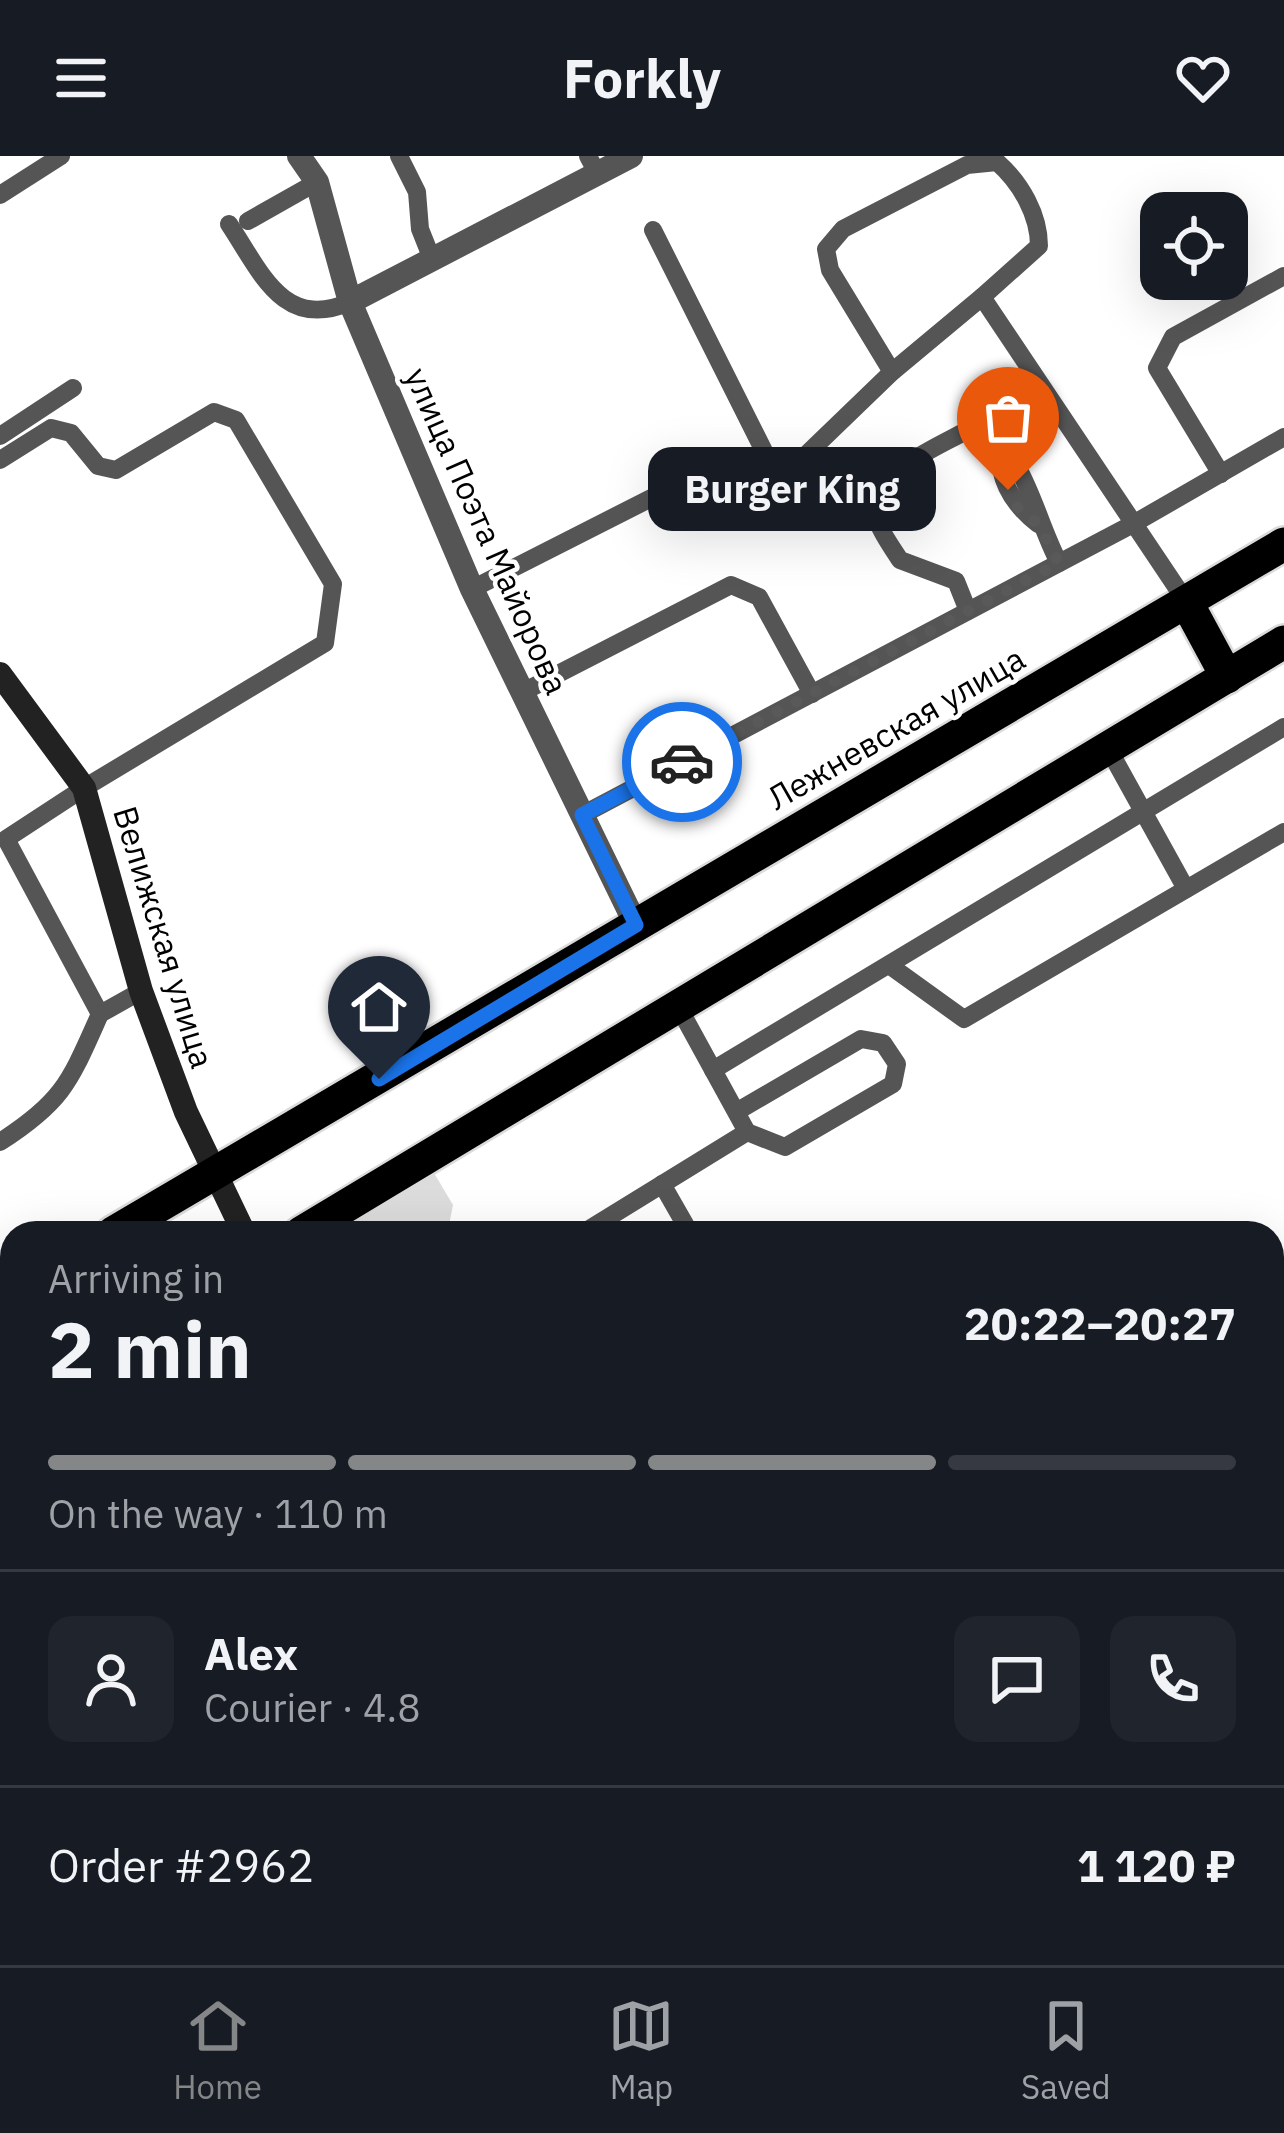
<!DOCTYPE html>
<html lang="en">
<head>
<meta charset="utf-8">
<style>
	body { margin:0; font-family:"IBM Plex Sans",sans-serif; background:#20242c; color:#f1f3f6; height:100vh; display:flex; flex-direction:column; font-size:45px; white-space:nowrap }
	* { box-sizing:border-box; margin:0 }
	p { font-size:39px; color:#9ea1a6 }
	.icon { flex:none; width:66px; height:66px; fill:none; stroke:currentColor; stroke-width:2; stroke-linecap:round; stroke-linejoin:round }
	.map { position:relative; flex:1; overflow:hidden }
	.sheet { position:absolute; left:0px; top:1065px; width:1284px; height:744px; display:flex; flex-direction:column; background:#171b24; border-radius:36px 36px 0 0; box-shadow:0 12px 48px #0002 }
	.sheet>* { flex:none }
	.tools { position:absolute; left:1140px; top:36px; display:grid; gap:24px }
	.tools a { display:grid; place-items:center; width:108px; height:108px; border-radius:24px; background:#171b24; box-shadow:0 12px 48px #0002; font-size:60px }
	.pin { position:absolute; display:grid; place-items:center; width:102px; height:102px; color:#fff; margin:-123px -51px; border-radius:50% 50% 50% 0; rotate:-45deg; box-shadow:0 0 12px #0007 }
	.pin .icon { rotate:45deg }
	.courier { position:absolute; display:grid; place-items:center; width:120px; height:120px; margin:-60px; border:9px solid #1a73e8; border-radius:50%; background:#fff; color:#222; box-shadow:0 3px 15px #0007 }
	.bubble { position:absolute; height:84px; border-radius:24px; background:#171b24; box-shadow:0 12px 48px #0002; font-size:39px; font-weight:700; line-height:84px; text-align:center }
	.overview em { font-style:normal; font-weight:700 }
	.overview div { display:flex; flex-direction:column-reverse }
	.overview { display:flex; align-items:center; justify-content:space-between; height:204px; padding:0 48px }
	h1 { font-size:78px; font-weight:700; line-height:90px }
	.bar { display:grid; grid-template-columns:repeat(4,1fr); gap:18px 12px; align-content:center; height:144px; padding:0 48px }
	.bar i { height:15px; border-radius:9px; background:#363941 }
	.bar .active { background:#858687 }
	.bar p { grid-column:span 4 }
	.line { display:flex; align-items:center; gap:30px; padding:0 48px; border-top:3px solid #363941 }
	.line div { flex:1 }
	.round { display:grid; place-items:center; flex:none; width:126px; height:126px; border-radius:24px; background:#20242c }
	header { display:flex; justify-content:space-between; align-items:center; height:156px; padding:0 48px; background:#171b24; font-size:54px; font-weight:700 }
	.tabs { display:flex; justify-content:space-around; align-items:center; height:168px; border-top:3px solid #363941; background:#171b24; font-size:33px; color:#9ea1a6 }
	.tabs a { display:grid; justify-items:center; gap:6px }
	.tabs .active { color:#858687 }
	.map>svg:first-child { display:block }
	.green { fill:#dcdcdc }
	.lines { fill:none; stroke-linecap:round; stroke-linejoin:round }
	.trunk-casing { stroke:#dbdbdb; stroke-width:38 }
	.service { stroke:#555; stroke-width:18 }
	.minor { stroke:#555; stroke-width:24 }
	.secondary { stroke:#222; stroke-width:24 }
	.trunk { stroke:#000; stroke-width:33 }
	.done { stroke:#595959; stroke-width:12; stroke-dasharray:0 21.6 }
	.route { stroke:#1a73e8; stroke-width:15 }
	.labels { text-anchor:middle; stroke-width:9; stroke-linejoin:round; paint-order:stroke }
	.street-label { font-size:33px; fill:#000; stroke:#fff }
</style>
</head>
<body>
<header><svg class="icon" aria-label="menu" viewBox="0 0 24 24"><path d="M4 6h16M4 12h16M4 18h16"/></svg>Forkly<svg class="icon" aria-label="heart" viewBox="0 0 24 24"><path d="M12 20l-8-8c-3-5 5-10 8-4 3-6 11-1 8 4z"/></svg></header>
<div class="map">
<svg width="1284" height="1809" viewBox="0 0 1284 1809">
	<rect width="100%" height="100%" fill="#fff"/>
	<polygon class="green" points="434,1017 453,1049 449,1069 434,1077 329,1077"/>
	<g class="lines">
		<g class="trunk-casing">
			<g id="trunk">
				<polyline points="1187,447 1227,521"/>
				<polyline points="113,1077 1284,388"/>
				<polyline points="301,1077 1284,486"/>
				<polyline points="0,1143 12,1136"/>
				<polyline points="0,1247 12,1240"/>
			</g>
		</g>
		<g class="service">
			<polyline points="399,0 417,36 420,73 432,103"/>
			<polyline points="588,0 597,17"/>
			<polyline points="0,39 61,0"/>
			<polyline points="248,65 317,26"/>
			<path d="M229,68C261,116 283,175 350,146"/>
			<polyline points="653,74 779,325 892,216 982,141"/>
			<path d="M892,216L830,114L826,93L843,73L967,9L997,6C1021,27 1039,59 1039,90L982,141L1187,447"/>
			<polyline points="0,280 73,232"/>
			<path d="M1000,283C996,320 1010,346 1038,368"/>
			<polyline points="0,304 51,272 71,277 98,310 116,314 214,256 236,264 333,428 325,487 84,632 6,683 100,858 141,835"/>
			<polyline points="1221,318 1157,212 1173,181 1284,120"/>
			<polyline points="472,433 669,333"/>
			<path d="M968,455L956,425L900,404C892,391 880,376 876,361C865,318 938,292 969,273L983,271C1028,305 1034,359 1059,407"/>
			<polyline points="521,537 731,429 759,441 812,538"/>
			<polyline points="1108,592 1186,733"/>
			<polyline points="582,659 1133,368 1284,281"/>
			<polyline points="889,809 964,863 1284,676"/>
			<polyline points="679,852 747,976 785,991 893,928 897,908 883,887 861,883 736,956"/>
			<polyline points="713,914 1284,571"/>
			<path d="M0,986C64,945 70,925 100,858"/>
			<polyline points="662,1028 690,1077"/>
			<polyline points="583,1077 747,976"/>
			<polyline points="1272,1211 1284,1205"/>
			<polyline points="0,1504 12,1491"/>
			<polyline points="230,1809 241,1797"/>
		</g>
		<g class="minor">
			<polyline points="299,0 317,26 350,146 472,433 636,769"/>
			<polyline points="350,146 631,0"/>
			<polyline points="0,1283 12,1300"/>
			<polyline points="1272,1283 1284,1278"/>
			<polyline points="1272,1667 1284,1677"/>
			<polyline points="554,1797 568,1809"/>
		</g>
		<polyline class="secondary" points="0,518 84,632 141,835 186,956 244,1077"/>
		<use href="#trunk" class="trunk"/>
	</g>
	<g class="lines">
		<polyline class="done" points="682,606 1059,407 1038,368 1017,351 1008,334"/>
		<polyline class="route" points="379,923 636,769 582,659 682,606"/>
	</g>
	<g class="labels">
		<g class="street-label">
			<text transform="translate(487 375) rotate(66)" y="12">улица Поэта Майорова</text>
			<text transform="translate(896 572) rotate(-30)" y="12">Лежневская улица</text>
			<text transform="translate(164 781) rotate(73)" y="12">Велижская улица</text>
		</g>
	</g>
</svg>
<div class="tools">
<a><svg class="icon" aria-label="locate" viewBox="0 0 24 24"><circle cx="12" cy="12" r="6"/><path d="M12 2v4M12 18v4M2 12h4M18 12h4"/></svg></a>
</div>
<div class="pin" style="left:1008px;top:334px;background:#ea580c"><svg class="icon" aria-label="bag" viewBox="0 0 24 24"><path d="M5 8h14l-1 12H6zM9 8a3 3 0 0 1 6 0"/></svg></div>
<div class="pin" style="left:379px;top:923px;background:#1f2937"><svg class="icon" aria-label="home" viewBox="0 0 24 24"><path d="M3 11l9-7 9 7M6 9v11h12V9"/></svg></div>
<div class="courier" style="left:682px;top:606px"><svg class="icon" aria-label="car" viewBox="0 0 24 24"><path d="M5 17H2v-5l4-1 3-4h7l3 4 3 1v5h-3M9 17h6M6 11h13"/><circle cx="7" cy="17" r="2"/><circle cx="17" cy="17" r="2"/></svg></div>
<div class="bubble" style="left:648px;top:291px;width:288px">Burger King</div>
<section class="sheet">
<div class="overview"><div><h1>2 min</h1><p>Arriving in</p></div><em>20:22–20:27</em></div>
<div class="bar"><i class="active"></i><i class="active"></i><i class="active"></i><i></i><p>On the way · 110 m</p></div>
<div class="line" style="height:216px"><a class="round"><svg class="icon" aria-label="person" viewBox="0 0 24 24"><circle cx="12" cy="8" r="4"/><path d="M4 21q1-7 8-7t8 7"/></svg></a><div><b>Alex</b><p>Courier · 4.8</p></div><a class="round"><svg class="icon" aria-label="chat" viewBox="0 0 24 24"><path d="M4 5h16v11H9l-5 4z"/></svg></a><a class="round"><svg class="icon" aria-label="phone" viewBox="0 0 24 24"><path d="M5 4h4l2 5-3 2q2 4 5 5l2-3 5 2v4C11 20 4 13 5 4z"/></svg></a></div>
<div class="line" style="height:156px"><div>Order #2962</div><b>1 120 ₽</b></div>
</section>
</div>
<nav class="tabs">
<a class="active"><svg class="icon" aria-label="home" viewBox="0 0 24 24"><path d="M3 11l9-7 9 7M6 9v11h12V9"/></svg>Home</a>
<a><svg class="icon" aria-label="map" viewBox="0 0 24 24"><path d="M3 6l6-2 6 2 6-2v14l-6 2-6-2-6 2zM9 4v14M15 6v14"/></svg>Map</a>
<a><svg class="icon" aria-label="saved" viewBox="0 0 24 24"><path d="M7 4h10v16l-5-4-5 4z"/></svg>Saved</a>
</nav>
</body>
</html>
